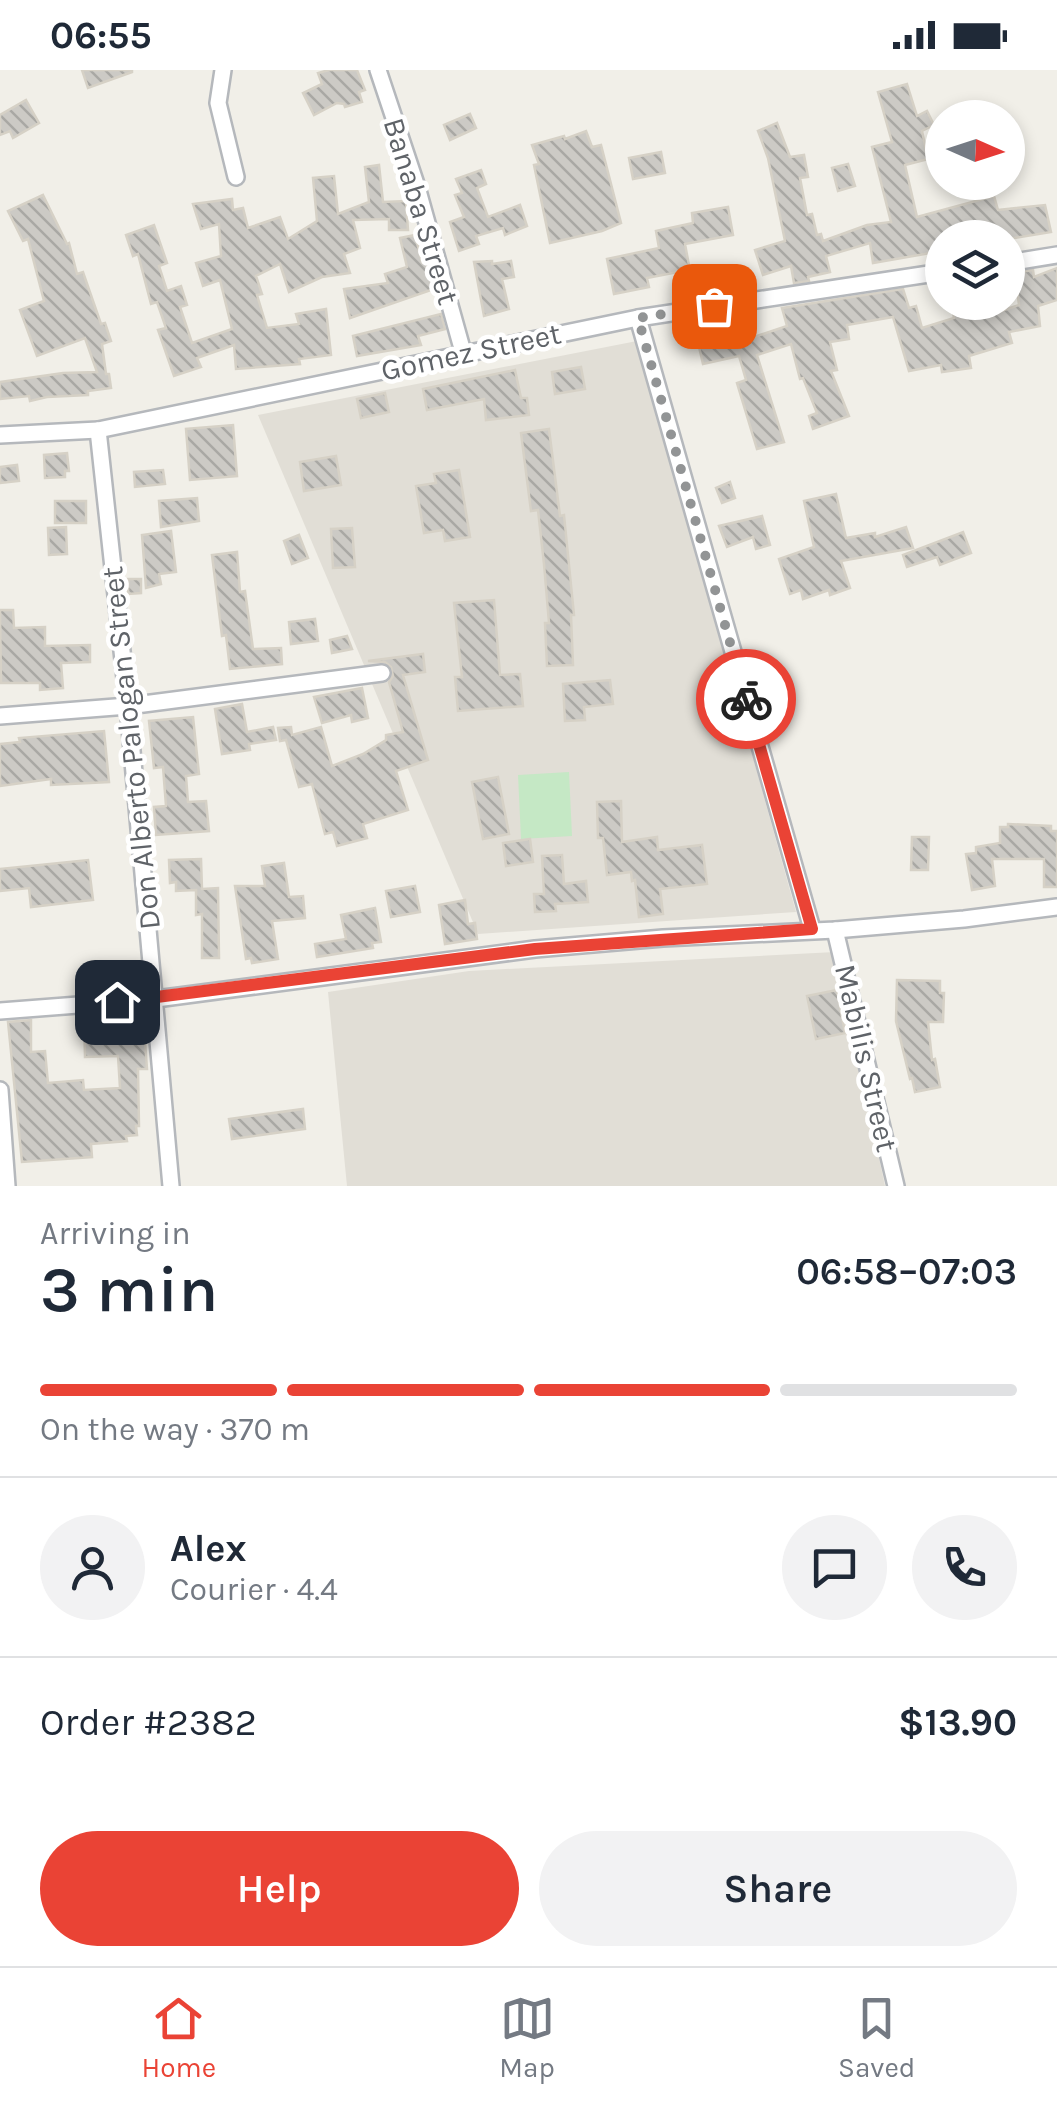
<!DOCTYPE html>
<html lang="en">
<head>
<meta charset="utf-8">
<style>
	body { margin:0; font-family:Karla,sans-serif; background:#f2f2f3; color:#1f2937; height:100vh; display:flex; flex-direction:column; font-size:38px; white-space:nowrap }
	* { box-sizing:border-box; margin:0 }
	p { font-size:32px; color:#747a83 }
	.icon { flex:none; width:55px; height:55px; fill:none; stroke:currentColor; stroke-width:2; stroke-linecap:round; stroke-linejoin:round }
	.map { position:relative; height:1116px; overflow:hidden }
	.panel { display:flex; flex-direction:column; background:#fff; flex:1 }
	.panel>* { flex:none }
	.needle { width:65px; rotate:93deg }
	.tools { position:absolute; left:925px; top:30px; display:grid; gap:20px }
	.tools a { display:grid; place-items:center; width:100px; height:100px; border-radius:50%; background:#fff; box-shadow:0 5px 15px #0003; font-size:50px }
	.pin { position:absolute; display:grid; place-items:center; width:85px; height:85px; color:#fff; margin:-42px; border-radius:20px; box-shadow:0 5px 15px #0006 }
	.courier { position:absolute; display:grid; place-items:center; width:100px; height:100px; margin:-50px; border:8px solid #ea4335; border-radius:50%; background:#fff; color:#222; box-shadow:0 2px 12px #0007 }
	.overview em { font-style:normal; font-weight:600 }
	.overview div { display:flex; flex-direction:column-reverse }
	.overview { display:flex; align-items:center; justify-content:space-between; height:170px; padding:0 40px }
	h1 { font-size:65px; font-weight:600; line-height:75px }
	.bar { display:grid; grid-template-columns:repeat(4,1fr); gap:15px 10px; align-content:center; height:120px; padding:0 40px }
	.bar i { height:12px; border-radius:8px; background:#e0e1e3 }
	.bar .current { background:#ea4335 }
	.bar p { grid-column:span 4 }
	.line { display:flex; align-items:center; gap:25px; padding:0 40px; border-top:2px solid #e0e1e3 }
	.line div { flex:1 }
	.round { display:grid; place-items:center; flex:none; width:105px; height:105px; border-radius:52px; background:#f2f2f3 }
	.cta { display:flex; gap:20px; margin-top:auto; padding:20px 40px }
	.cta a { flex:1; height:115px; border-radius:60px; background:#ea4335; color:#fff; font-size:40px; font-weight:600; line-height:115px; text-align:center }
	.cta a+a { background:#f2f2f3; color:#1f2937 }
	.status { display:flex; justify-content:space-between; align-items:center; height:70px; padding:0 50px; background:#fff; direction:ltr }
	.status svg { height:28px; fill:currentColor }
	.tab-bar { display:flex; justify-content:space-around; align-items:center; height:140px; border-top:2px solid #e0e1e3; background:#fff; font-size:28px; color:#747a83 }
	.tab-bar a { display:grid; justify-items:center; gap:5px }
	.tab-bar .current { color:#ea4335 }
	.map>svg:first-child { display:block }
	.education { fill:#e1ded6 }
	.green { fill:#c5e8c5 }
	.building { fill:url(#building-back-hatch); stroke:#d6d1c6; stroke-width:2.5 }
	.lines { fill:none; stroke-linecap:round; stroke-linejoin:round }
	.minor-casing { stroke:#b5b8bc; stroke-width:20 }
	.minor { stroke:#fff; stroke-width:15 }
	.done { stroke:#929495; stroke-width:10; stroke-dasharray:0 18 }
	.route { stroke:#ea4335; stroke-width:12 }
	.labels { text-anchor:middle; stroke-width:9; stroke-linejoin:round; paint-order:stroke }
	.street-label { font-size:30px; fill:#5f6368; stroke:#fff }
</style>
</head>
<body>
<div class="status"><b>06:55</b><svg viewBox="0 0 49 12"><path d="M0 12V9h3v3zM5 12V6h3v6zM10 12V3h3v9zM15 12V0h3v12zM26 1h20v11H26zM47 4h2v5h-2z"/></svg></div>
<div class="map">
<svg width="1057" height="1116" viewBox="0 0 1057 1116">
	<defs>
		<pattern id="building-back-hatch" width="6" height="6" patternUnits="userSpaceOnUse" patternTransform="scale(2.5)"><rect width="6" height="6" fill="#cccac5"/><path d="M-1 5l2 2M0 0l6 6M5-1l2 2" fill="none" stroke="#a9a8a4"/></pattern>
	</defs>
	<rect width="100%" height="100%" fill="#f1efe8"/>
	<g class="education">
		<polygon points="637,271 796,842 478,864 258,345"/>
		<polygon points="835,882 885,1116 347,1116 328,922 469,901"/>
	</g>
	<polygon class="green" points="569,702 572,766 521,769 518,705"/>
	<g class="building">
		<polygon points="82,0 132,0 132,2 88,18"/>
		<polygon points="329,0 357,0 365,20 359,22 362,32 345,37 344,34 337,33 314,45 303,23 322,14 318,3"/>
		<polygon points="907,14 917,46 927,41 934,55 922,61 928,89 905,95 917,147 994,126 998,140 1045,135 1051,162 1008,169 1002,164 985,168 942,168 942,181 873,193 870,173 826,186 830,202 808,207 809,211 794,213 791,196 763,205 755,180 785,171 768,88 758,61 777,53 790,87 804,85 808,107 800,108 807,145 812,144 817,165 821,164 823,171 867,155 891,152 872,77 892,72 878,22"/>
		<polygon points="26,30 39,53 13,68 10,61 0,65 0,45"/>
		<polygon points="470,44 476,58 450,70 444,55"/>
		<polygon points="586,61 592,77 601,75 621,153 602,161 550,173 534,95 539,94 532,75 564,66 565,69"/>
		<polygon points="661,82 665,103 633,109 629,88"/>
		<polygon points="848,94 855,116 838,121 832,98"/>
		<polygon points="379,95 383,132 406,131 408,160 389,160 389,149 353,150 360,178 344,184 350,203 322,207 289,222 280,194 256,206 262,224 257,225 267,258 299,254 296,244 326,239 331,285 299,289 300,294 236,299 234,275 197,288 201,297 174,306 158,260 166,258 157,232 151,234 138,184 133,186 126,165 154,155 167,193 159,196 167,221 181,216 187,235 180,237 192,273 232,259 220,210 203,216 196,193 221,186 219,154 201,159 193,134 232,129 233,140 243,138 248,158 280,147 288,169 317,151 313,108 334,106 338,144 369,132 365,97"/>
		<polygon points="481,100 486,114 477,118 488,147 520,135 527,156 505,165 503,158 476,166 479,174 459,181 450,152 464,147 455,125 462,123 456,109"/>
		<polygon points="43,125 67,174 69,173 77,204 83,202 101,254 105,253 111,271 102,274 106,304 109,304 111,318 88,321 88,325 47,327 30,331 29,326 0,329 0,312 63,303 97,302 85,268 37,286 20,240 44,231 28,169 23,171 8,141"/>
		<polygon points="728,137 733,165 685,174 691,206 679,209 678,202 647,208 649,217 614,224 607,189 659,178 656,161 693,153 692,143"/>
		<polygon points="415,165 422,192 426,190 434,219 350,248 344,219 388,213 385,204 407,197 400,168"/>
		<polygon points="492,191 492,194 511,191 514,207 502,209 509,239 484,246 474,192"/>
		<polygon points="1057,198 1057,230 1038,236 1040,256 1009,262 1012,273 969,286 971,298 942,302 941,295 909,301 893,247 847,255 849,269 830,272 837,300 831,301 849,346 813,359 809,346 817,343 803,308 800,309 791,274 757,285 784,372 757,379 737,313 746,310 739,286 703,294 693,251 720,247 723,259 748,254 751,268 787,256 782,238 903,219 909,238 916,236 922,258 954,248 951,232 990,232 992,244 1019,235 1015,203 1033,200 1034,207"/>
		<polygon points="441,244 445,259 418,266 421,275 357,286 353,266"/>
		<polygon points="581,297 585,319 555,324 552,302"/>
		<polygon points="515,300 521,328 527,328 529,345 486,350 484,329 427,340 423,319"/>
		<polygon points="385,323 389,342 361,348 357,329"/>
		<polygon points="233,355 237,406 190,410 186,359"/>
		<polygon points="549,359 560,446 564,445 574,545 571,545 573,595 547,596 545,553 549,553 544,494 538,440 531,441 521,363"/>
		<polygon points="67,383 69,401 65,401 65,407 45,408 44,385"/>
		<polygon points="336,386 341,415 304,421 300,392"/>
		<polygon points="17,395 19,411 0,413 0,397"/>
		<polygon points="163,400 165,414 135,417 134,402"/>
		<polygon points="459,400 470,467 445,471 443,460 424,463 416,416 436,413 434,404"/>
		<polygon points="730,412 735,428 722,433 716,418"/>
		<polygon points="836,424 846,468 875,463 875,467 906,457 913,478 841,491 850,518 830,525 829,520 803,529 801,520 790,524 779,489 814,477 804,431"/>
		<polygon points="197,428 199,451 161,457 159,431"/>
		<rect x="55" y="431" width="31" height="22"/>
		<polygon points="762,446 770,475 756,479 753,467 727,477 719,456"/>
		<polygon points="66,457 67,484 49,485 48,458"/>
		<polygon points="352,458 355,497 333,498 331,459"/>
		<polygon points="171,461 176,502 159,504 161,514 146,518 142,465"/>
		<polygon points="963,462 971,483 940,495 937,487 907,497 903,485"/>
		<polygon points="299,465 308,488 292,494 284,471"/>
		<polygon points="237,482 240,522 245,521 253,579 281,578 282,594 230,599 226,565 222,566 212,485"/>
		<polygon points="128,509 141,509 141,523 128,524"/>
		<polygon points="494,530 500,605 520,604 523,636 458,641 455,607 462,607 454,533"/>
		<polygon points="0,540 13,540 14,558 45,557 45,576 90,575 90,592 61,593 63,618 40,620 40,613 1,613"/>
		<polygon points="315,549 318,571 291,574 289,552"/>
		<polygon points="347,566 352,579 332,583 330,570"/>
		<polygon points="423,584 425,602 403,605 428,690 396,701 408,740 363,754 367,768 337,776 333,762 325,764 312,714 299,717 286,670 280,671 278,658 291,657 292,665 321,657 332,696 363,684 386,670 386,665 403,662 389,612 393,606 391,597 385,592 368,591"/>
		<polygon points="610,610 613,634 584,637 585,650 565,651 563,614"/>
		<polygon points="362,618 368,648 352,652 351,645 322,653 314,627"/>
		<polygon points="242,634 247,662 273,657 276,670 249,674 250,680 222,684 215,639"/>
		<polygon points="193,647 199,704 186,706 188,732 206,731 209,761 156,765 154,737 166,736 163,697 154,698 149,651"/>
		<polygon points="104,661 109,712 51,715 51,709 0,716 0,674 20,672 19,668"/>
		<polygon points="498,707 509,764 483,769 472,712"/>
		<polygon points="621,731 622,772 657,767 658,780 702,775 707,814 660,819 663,844 639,847 635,810 632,811 631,802 607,805 603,768 598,768 597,732"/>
		<polygon points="1008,754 1051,756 1051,761 1057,761 1057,817 1044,817 1044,789 992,789 995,816 972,820 966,784 976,783 976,777 1000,773 1000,757 1008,757"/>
		<polygon points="912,767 929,767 928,800 911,800"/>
		<polygon points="530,769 533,792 506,796 503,773"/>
		<polygon points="562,785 564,814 586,811 588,832 555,834 556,841 535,842 534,824 544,824 542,786"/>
		<polygon points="201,789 202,819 218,818 219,888 202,888 202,844 196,845 196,820 176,821 176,812 170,813 169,790"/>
		<polygon points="88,790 93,830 31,837 29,818 0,821 0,799"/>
		<polygon points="284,793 289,827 303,826 305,848 272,851 278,889 252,893 251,888 246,889 235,816 265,816 262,796"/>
		<polygon points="415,816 420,842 391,847 386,821"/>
		<polygon points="465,830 468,854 475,853 477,869 445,874 439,835"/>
		<polygon points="375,838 381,872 372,873 373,878 317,887 315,874 346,869 341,845"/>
		<polygon points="897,910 940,911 940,923 944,923 943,952 928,952 932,990 935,989 940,1017 915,1022 912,1008 910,1009 896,951"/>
		<polygon points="837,920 845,963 816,969 807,926"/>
		<polygon points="111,948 112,954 131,953 131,958 144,957 147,999 138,999 139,1056 136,1056 137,1065 126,1066 127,1071 91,1074 92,1087 22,1092 8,952 31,950 31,982 45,981 48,1013 83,1010 84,1020 120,1018 118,986 85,987 84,949"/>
		<polygon points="303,1039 305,1059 232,1069 229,1049"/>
	</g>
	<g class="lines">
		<g class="minor-casing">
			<g id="minor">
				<polyline points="223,0 218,33 236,107"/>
				<polyline points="378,0 417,117 463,282"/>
				<polyline points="1008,193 1057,185"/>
				<polyline points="638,248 812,859"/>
				<polyline points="98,360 128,636 171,1116"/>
				<polyline points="0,365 98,360 638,248 942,202"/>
				<polyline points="0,646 128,636 382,603"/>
				<polyline points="835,860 896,1116"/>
				<polyline points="0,941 156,929 535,879 663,868 835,860 964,849 1057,837"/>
				<polyline points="0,1020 7,1116"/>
			</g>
		</g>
		<use href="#minor" class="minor"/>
	</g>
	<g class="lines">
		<polyline class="done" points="714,236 638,248 746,629"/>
		<polyline class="route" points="117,932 535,879 812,859 746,629"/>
	</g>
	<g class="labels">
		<g class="street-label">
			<text transform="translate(421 141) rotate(73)" y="10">Banaba Street</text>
			<text transform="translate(471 282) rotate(-12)" y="10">Gomez Street</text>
			<text transform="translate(131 678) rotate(-96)" y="10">Don Alberto Palogan Street</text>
			<text transform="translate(866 988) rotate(77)" y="10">Mabilis Street</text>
		</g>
	</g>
</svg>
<div class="tools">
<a><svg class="needle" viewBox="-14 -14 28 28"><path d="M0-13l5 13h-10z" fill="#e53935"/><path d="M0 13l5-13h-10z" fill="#747a83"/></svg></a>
<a><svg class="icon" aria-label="layers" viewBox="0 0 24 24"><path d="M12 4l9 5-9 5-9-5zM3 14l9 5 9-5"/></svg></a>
</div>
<div class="pin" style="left:714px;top:236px;background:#ea580c"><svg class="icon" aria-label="bag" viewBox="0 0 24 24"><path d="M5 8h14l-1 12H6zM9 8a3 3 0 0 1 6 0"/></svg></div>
<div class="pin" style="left:117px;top:932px;background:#1f2937"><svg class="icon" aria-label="home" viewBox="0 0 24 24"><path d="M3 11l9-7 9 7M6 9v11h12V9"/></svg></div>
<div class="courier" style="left:746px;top:629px"><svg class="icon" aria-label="bike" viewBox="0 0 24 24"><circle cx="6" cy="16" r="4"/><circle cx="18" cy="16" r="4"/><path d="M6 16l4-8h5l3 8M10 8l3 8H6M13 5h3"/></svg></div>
</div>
<section class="panel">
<div class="overview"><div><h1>3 min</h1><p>Arriving in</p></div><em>06:58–07:03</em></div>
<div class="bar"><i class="current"></i><i class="current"></i><i class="current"></i><i></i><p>On the way · 370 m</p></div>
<div class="line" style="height:180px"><a class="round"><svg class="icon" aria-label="person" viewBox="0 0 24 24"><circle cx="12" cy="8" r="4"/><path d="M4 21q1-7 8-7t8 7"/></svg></a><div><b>Alex</b><p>Courier · 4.4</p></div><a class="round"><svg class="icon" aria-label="chat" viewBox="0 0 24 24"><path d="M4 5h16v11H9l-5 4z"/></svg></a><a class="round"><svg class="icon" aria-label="phone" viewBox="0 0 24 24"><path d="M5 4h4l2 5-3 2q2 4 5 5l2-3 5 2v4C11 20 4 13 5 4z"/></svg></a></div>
<div class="line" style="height:130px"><div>Order #2382</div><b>$13.90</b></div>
<div class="cta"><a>Help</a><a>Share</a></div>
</section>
<nav class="tab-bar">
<a class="current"><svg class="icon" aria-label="home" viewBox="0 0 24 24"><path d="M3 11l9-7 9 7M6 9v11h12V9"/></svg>Home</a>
<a><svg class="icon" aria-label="map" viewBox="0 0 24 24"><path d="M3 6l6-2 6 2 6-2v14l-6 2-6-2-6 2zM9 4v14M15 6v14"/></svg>Map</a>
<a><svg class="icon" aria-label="saved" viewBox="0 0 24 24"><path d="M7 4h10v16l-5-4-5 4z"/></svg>Saved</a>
</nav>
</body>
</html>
